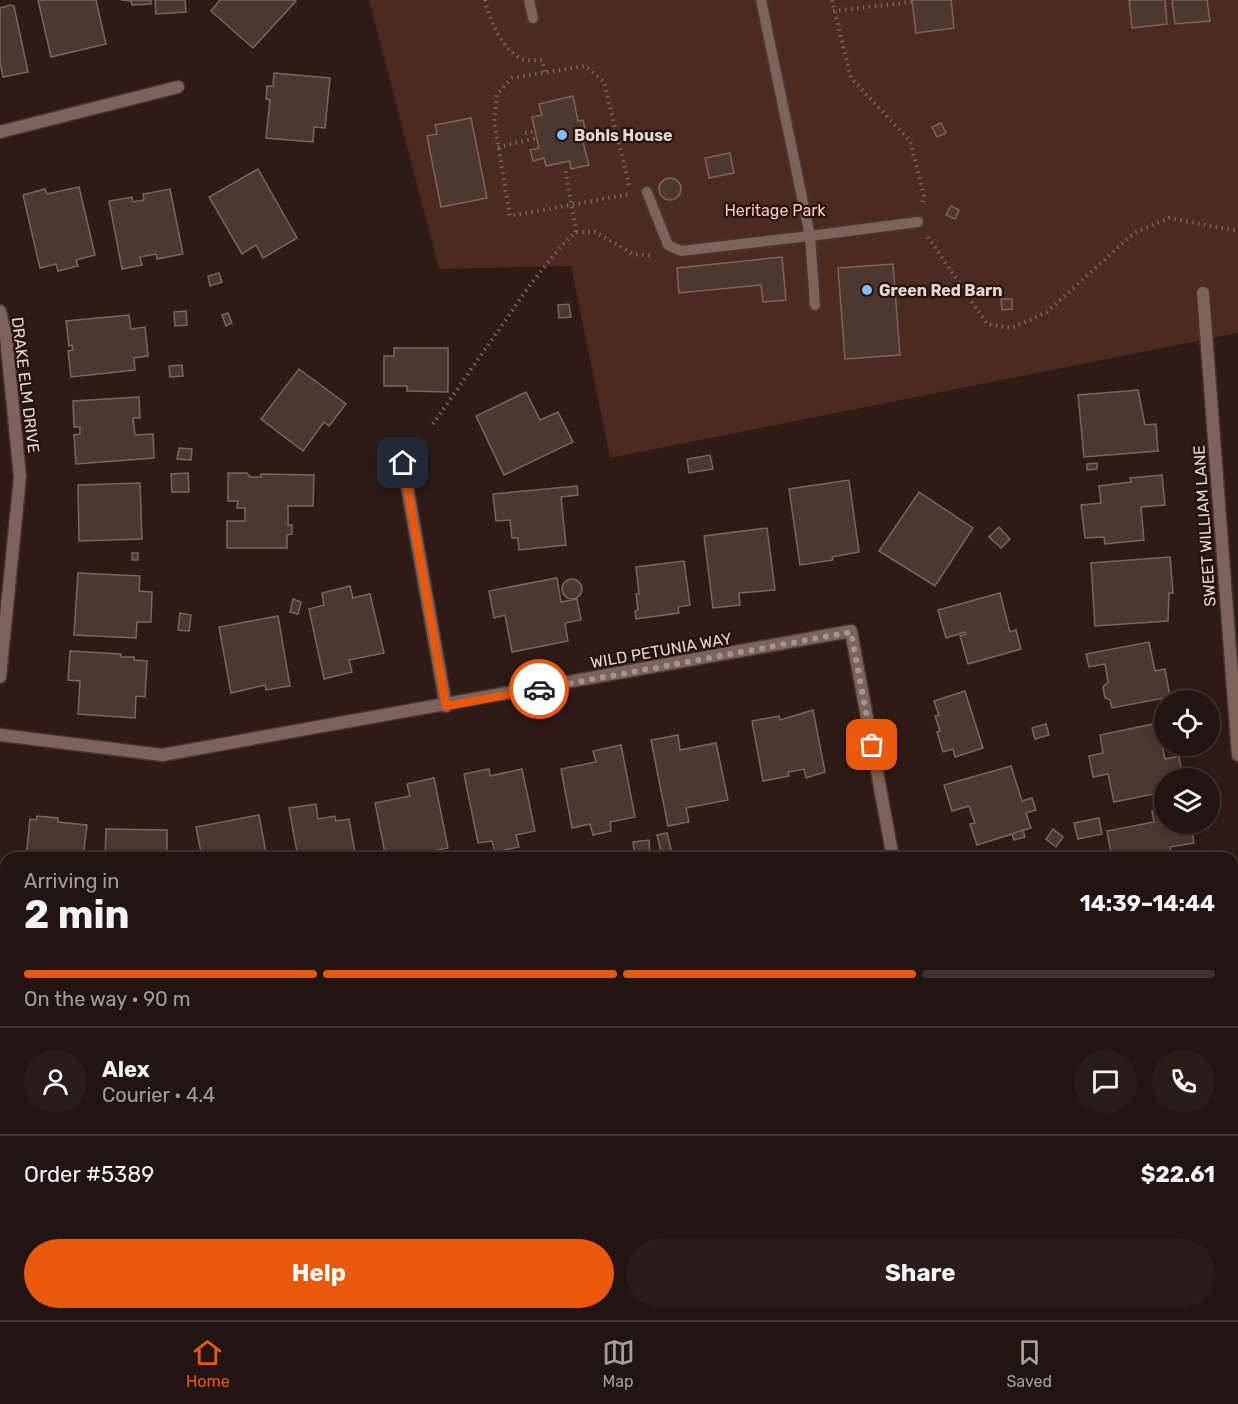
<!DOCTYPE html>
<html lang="en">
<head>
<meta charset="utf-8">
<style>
	body { margin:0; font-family:Rubik,sans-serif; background:#2a1d19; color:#f1f3f6; height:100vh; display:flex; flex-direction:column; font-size:22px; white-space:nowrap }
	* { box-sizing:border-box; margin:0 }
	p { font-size:20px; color:#a29e9f }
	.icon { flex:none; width:33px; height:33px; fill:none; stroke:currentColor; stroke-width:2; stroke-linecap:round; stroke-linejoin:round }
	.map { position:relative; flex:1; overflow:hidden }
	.panel { position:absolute; left:0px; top:852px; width:1239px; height:468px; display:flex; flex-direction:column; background:#221410; border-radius:18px 18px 0 0; box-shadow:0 3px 15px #0003,0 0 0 2px #3f3330 }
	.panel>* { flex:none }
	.tools { position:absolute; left:1154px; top:690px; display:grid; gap:12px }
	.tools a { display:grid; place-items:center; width:66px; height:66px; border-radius:50%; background:#221410; box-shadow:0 3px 15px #0003,0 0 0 2px #3f3330; font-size:30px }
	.pin { position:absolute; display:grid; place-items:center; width:51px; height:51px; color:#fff; margin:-26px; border-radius:12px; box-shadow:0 3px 9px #0006 }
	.courier { position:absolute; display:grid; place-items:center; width:60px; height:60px; margin:-30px; border:4px solid #ea580c; border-radius:50%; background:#fff; color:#222; box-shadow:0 2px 8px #0007 }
	.overview em { font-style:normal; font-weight:700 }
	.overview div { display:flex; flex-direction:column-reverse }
	.overview { display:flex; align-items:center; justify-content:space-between; height:102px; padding:0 24px }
	h1 { font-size:39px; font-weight:700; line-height:45px }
	.bar { display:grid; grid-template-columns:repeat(4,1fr); gap:9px 6px; align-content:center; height:72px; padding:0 24px }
	.bar i { height:8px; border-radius:4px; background:#3f3330 }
	.bar .active { background:#ea580c }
	.bar p { grid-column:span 4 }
	.line { display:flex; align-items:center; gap:15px; padding:0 24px; border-top:2px solid #3f3330 }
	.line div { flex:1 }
	.round { display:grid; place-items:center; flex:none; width:63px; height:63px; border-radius:32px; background:#2a1d19 }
	.cta { display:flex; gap:12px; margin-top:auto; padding:12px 24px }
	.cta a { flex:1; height:69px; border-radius:36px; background:#ea580c; color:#fff; font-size:24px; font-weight:700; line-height:69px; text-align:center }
	.cta a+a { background:#2a1d19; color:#f1f3f6 }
	.menu { display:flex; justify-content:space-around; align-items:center; height:84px; border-top:2px solid #3f3330; background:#221410; font-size:16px; color:#a29e9f }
	.menu a { display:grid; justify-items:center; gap:3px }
	.menu .active { color:#ea580c }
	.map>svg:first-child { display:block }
	.green { fill:#4b2a20 }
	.building { fill:#4c3831; stroke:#7d655e; stroke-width:1.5 }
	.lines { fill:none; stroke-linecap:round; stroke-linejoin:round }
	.lane-casing { stroke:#47352f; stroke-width:14 }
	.street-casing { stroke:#47352f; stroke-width:15 }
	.path { stroke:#786761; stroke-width:4; stroke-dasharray:1.5 4.5; stroke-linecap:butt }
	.lane { stroke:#7d635b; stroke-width:10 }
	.street { stroke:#7d635b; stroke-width:12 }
	.done { stroke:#a49590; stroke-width:6; stroke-dasharray:0 10.8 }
	.route { stroke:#ea580c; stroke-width:8 }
	.poi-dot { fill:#7fbdfa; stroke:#24120c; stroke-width:2 }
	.labels { text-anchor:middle; stroke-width:4.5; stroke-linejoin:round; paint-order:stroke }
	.poi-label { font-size:16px; font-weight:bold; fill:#e4d6d2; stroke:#24120c; text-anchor:start }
	.park-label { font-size:16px; fill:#ffcab9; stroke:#24120c }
	.street-label { font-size:16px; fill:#e4d6d2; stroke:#24120c }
</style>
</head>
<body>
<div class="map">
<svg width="1238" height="1320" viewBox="0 0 1238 1320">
	<rect width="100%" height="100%" fill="#2e1b15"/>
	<polygon class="green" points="369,0 1238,0 1238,333 610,458 571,266 439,269"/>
	<g class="building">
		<polygon points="38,0 96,0 106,44 51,57"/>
		<polygon points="121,0 151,0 151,4 132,5 131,1"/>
		<polygon points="155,0 185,0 186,12 156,14"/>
		<polygon points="220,0 295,0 296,1 253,48 211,11"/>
		<polygon points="912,0 951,0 954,28 916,33"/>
		<polygon points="1129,0 1165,0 1167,24 1132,28"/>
		<polygon points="1172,0 1207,0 1210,21 1175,24"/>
		<polygon points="10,5 14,6 28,72 3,77 0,62 0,8"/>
		<polygon points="274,73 330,78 325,128 314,127 313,142 266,138 270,100 266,99 267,86 273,86"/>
		<polygon points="573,96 578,121 583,120 588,141 583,142 589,165 571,169 570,161 546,166 544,158 533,161 530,150 539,148 532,117 542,115 539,104"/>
		<polygon points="471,118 487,198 441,207 427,136 437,134 435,125"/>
		<polygon points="941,123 946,133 937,137 932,127"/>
		<polygon points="730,153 734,173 709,178 705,158"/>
		<polygon points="258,169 297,238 263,258 256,245 242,254 209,197"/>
		<circle cx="670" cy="189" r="11"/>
		<polygon points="79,187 95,255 76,260 78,266 58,271 56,264 40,268 23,195 45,189 47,194"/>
		<polygon points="170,189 183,254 157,259 156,254 140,257 142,265 122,269 109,201 132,197 133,202 144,200 143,194"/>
		<polygon points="951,206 959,210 955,219 946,215"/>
		<polygon points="782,257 786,300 763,302 761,285 679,293 677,268"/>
		<polygon points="893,264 900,355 845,359 838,268"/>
		<polygon points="219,273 222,282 210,286 208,276"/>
		<polygon points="1001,299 1012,299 1012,309 1002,310"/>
		<polygon points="569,304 571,317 559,318 558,305"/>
		<polygon points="186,311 187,325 175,326 174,312"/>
		<polygon points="228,313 232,323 226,326 222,315"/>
		<polygon points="129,315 131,329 145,327 148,356 134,358 135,370 71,377 68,351 73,350 72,345 69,346 66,321"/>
		<polygon points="394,348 448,348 448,392 407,391 407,386 384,386 384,356 394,356"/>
		<polygon points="182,365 183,376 170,377 169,366"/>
		<polygon points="299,369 346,404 329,426 324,422 303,451 261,419"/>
		<polygon points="1138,390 1145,425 1156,424 1158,451 1084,457 1078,395"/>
		<polygon points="526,392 540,420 558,412 573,442 504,475 476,416"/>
		<polygon points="139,397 140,418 133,418 135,435 153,434 154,458 76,464 74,435 80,434 80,427 74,427 73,401"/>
		<polygon points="179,448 192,449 191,460 177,459"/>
		<polygon points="710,455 713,469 689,473 687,459"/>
		<polygon points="1097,463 1097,469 1087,470 1087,464"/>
		<polygon points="188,473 189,492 172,492 171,474"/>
		<polygon points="228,473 247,473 250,477 261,477 261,474 314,475 313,506 288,506 288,525 292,525 292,534 287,535 287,548 227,548 227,521 245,521 245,508 237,508 238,501 228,501"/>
		<polygon points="1162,475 1165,505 1141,507 1144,540 1105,544 1104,537 1085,538 1081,505 1101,503 1099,486 1131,482 1130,478"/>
		<polygon points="849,480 859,552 832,557 833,560 800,565 789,489"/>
		<polygon points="140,483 142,539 79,541 78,485"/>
		<polygon points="577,486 578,495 561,497 566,545 519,550 518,538 512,538 510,520 496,521 493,494"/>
		<polygon points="919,492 973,528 935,586 879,551"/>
		<polygon points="999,527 1010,539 1001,548 989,537"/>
		<polygon points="767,528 775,590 739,593 740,605 713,608 704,536"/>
		<rect x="132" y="553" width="6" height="7"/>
		<polygon points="1170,557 1173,593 1169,593 1168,621 1095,626 1091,563"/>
		<polygon points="684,561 690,605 678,607 679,613 636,619 635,611 638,610 636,594 639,594 636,567"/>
		<polygon points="78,573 140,576 139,591 152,592 151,622 137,622 136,638 74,635"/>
		<polygon points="557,578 561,602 577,599 581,620 565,623 568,641 512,652 505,615 494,618 489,591"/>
		<circle cx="572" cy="589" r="10"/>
		<polygon points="350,586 353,598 370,594 384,653 349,660 352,672 324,679 309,609 324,605 322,593"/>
		<polygon points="1000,593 1010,632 1016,630 1021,649 968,664 960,636 966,634 965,632 946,638 938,610"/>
		<polygon points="293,599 301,602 298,614 290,612"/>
		<polygon points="180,613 191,615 189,631 178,630"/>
		<polygon points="278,616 290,686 266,690 265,685 231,693 219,627"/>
		<polygon points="1149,642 1155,671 1165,669 1170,697 1112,708 1110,700 1105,698 1103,687 1108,682 1105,664 1089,667 1086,654"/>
		<polygon points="70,651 121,654 121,657 134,657 134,660 147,661 145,697 136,696 135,718 78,714 80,681 68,680"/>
		<polygon points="965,691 983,748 955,757 953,749 943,752 937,732 940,731 935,716 939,715 934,701"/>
		<polygon points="813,710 825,772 806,778 804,769 788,772 789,776 763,781 752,721 779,716 780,720"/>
		<polygon points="1158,723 1165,759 1179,756 1183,778 1164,778 1164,792 1114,802 1108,774 1093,777 1089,756 1103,753 1100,735"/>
		<polygon points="1046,724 1049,735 1035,739 1032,728"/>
		<polygon points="678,735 680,750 716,743 728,800 686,808 689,822 668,826 651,740"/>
		<polygon points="621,745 635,817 610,822 611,831 593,835 590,824 572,828 561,769 596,762 593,751"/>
		<polygon points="1011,766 1022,801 1032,798 1036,810 1026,813 1031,828 977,845 970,824 975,823 969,806 952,811 944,785"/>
		<polygon points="489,769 490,776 522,769 535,831 516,835 519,847 495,852 492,841 478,843 464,774"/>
		<polygon points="434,778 448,848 400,858 386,858 375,803 410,796 407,784"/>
		<polygon points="316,804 318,819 335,816 336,821 349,819 356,858 298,858 289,808"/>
		<polygon points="1164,808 1164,824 1191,824 1194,843 1170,847 1172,858 1112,858 1107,831 1154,822 1152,811"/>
		<polygon points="259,815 267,858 202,858 196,827"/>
		<polygon points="37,816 58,818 58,822 87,825 83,858 26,858 30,819 36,820"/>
		<polygon points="1099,818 1102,834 1078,839 1074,823"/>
		<polygon points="106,829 167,830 167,858 105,858"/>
		<polygon points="1053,829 1063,837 1056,847 1046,839"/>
		<polygon points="1023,830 1025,837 1014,840 1012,834"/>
		<polygon points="667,833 672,853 662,855 657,835"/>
		<polygon points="649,840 650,855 635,857 633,842"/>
		<polygon points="1015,854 1017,858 1001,858"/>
		<polygon points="1233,1158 1238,1203 1233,1203"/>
		<polygon points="3,1237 6,1289 0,1290 0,1238"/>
		<polygon points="116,1314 117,1320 82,1320 89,1318"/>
		<polygon points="387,1314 421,1314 422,1320 366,1320"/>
		<polygon points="462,1314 480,1319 481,1314 502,1314 500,1320 460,1320"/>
		<polygon points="815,1314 837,1314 816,1318"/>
		<polygon points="838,1314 865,1314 839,1319"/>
		<polygon points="1029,1314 1093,1314 1096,1320 1033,1320"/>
	</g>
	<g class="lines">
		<g class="lane-casing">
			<g id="lane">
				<polyline points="529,0 533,18"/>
				<polyline points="647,192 668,245 681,251 810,236 761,0"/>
				<polyline points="815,305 810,236 918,222"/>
			</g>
		</g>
		<g class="street-casing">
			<g id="street">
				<polyline points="0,132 178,87"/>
				<polyline points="1203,293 1238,755"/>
				<polyline points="0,311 6,337 20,477 0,677"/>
				<polyline points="403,463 446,706"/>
				<polyline points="0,735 162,755 851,631 893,858"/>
				<polyline points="1233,903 1238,902"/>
				<polyline points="0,1156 6,1155"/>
				<polyline points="762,1314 763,1320"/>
			</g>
		</g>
		<g class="path">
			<path d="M485,0C489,19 503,52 523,59C528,61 537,60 542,60L545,72"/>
			<polyline points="832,0 851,78 910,141 924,196 922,206"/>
			<polyline points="833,11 913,2"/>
			<polyline points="525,133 536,131"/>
			<polyline points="498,147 537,138"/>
			<polyline points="629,185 604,82 585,66 512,78 497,94 494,121 510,216 630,194"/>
			<polyline points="576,232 595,232 633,254 653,256"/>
			<polyline points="928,237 987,324 1012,328 1047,312 1134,233 1169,218 1238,231"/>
			<polyline points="433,424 530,285 561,246 576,232 565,168"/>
		</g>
		<use href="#lane" class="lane"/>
		<use href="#street" class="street"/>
	</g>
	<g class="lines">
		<polyline class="done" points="539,689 851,632 872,745"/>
		<polyline class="route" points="403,463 446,706 539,689"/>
	</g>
	<g class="poi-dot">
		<circle cx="562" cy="135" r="6"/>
		<circle cx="867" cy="290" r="6"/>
	</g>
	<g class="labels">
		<g class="poi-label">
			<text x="574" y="141">Bohls House</text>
			<text x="879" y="296">Green Red Barn</text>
		</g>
		<g class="park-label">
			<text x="775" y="216">Heritage Park</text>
		</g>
		<g class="street-label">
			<text transform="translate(26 385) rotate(83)" y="6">DRAKE ELM DRIVE</text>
			<text transform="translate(1204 526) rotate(-94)" y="6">SWEET WILLIAM LANE</text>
			<text transform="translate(661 650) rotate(-10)" y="6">WILD PETUNIA WAY</text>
		</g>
	</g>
</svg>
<div class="tools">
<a><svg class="icon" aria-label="locate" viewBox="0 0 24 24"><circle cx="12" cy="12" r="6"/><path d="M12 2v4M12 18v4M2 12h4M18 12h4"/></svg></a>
<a><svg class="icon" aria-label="layers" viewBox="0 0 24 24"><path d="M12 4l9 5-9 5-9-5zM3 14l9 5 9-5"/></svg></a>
</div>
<div class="pin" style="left:872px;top:745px;background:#ea580c"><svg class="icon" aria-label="bag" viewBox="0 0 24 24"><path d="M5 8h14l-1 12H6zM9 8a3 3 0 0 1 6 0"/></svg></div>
<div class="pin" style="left:403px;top:463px;background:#1f2937"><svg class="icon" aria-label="home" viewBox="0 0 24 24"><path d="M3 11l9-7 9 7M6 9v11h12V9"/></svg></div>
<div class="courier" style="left:539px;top:689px"><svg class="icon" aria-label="car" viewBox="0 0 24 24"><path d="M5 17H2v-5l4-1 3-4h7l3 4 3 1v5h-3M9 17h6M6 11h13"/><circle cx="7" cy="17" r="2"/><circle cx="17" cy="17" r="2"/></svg></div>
<section class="panel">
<div class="overview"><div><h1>2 min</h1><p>Arriving in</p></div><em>14:39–14:44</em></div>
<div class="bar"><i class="active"></i><i class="active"></i><i class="active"></i><i></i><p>On the way · 90 m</p></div>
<div class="line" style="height:108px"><a class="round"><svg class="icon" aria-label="person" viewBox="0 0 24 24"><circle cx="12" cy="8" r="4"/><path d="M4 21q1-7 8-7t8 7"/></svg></a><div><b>Alex</b><p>Courier · 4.4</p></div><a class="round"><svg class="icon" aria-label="chat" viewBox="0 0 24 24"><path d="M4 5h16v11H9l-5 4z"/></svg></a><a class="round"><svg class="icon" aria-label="phone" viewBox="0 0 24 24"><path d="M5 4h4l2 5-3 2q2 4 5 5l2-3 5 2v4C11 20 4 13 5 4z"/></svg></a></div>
<div class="line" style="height:78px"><div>Order #5389</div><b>$22.61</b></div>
<div class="cta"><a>Help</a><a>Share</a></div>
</section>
</div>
<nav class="menu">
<a class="active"><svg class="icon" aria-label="home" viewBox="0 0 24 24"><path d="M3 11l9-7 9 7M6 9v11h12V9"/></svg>Home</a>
<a><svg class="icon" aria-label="map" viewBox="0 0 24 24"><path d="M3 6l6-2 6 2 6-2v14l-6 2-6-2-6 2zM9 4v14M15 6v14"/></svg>Map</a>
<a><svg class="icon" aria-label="saved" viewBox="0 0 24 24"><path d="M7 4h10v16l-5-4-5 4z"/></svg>Saved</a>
</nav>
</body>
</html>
